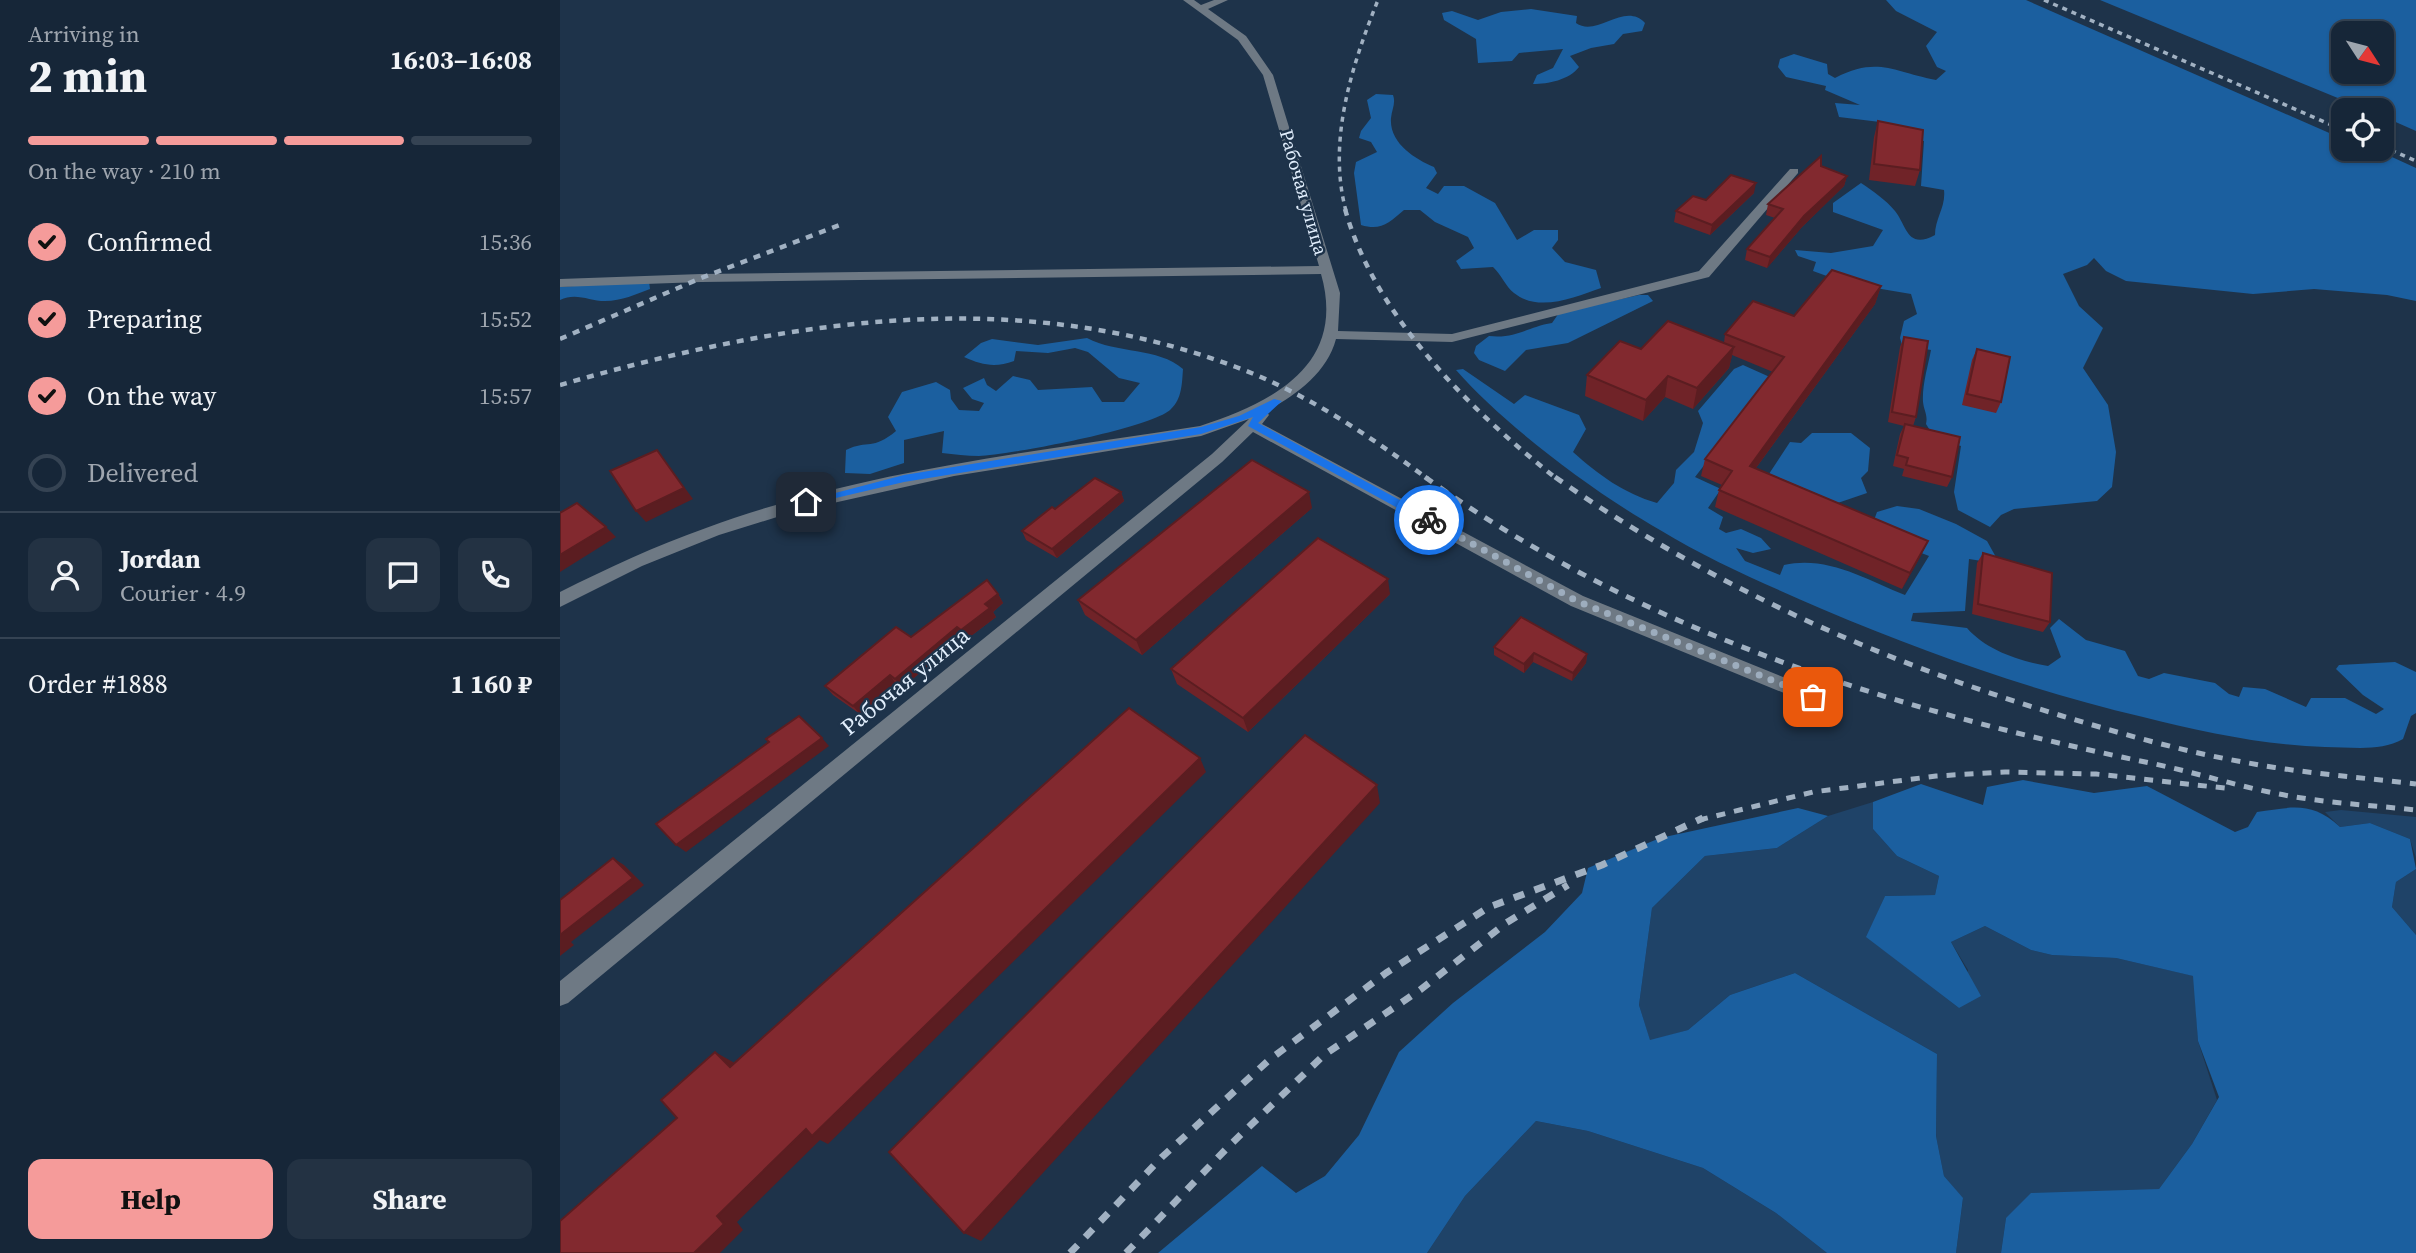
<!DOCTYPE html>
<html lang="en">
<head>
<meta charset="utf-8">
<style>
	body { margin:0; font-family:"Source Serif 4",serif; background:#233243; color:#f1f3f6; height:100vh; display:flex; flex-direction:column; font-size:26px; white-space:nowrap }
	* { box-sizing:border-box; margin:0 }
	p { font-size:23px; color:#9ea5ae }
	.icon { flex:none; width:38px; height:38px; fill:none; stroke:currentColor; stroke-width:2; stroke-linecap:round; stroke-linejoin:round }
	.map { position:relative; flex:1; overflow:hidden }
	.sheet { display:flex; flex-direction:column; background:#162638; width:560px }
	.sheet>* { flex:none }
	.needle { width:46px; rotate:126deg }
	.controls { position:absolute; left:1771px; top:21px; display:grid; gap:14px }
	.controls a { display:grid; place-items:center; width:63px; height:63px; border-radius:14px; background:#162638; box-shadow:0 2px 5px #0004,0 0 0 2px #354353; font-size:35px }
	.pin { position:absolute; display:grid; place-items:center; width:60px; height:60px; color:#fff; margin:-30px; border-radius:14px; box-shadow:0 4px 10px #0006 }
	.courier { position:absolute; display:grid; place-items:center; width:70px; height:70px; margin:-35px; border:5px solid #1a73e8; border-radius:50%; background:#fff; color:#222; box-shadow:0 2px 9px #0007 }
	.headline em { font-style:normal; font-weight:700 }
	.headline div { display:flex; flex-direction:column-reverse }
	.headline { display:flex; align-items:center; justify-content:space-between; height:119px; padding:0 28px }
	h1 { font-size:46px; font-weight:700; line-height:52px }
	.bar { display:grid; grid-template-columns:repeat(4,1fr); gap:10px 7px; align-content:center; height:84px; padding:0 28px }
	.bar i { height:9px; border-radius:5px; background:#354353 }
	.bar .selected { background:#f59b9a }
	.bar p { grid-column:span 4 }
	.line { display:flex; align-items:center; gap:18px; padding:0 28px; border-top:2px solid #354353 }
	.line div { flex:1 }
	.round { display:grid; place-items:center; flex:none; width:74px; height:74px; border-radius:14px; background:#233243 }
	ol { padding:0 28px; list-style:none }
	li { display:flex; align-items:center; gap:21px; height:77px }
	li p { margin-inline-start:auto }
	li .icon { padding:7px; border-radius:50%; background:#f59b9a; color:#111; stroke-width:4 }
	li:last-child { color:#9ea5ae }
	li i { width:38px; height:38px; border:4px solid #354353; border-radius:50% }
	.button { display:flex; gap:14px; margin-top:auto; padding:14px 28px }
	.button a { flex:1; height:80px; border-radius:14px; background:#f59b9a; color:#111; font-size:28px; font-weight:700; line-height:80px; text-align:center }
	.button a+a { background:#233243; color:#f1f3f6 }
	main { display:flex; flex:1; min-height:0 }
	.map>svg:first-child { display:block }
	.green { fill:#1f4368 }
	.forest { fill:#1b5f9f; fill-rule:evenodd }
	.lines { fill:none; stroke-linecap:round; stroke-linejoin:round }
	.minor { fill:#6e7984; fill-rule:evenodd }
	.rail-far3 { stroke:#a1b1c2; stroke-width:3.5; stroke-dasharray:5 5; stroke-linecap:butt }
	.rail-far2 { stroke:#a1b1c2; stroke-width:4.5; stroke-dasharray:7 7; stroke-linecap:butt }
	.rail-far1 { stroke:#a1b1c2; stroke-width:5; stroke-dasharray:9 9; stroke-linecap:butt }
	.rail { stroke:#a1b1c2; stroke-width:7; stroke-dasharray:11 11; stroke-linecap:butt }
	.wall { fill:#702328 }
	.shaded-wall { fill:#5b1d21 }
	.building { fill:#82292f; stroke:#5b1d21; stroke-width:2 }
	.route { fill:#1a73e8 }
	.done { stroke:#9dadbe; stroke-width:7; stroke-dasharray:0 12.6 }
	.labels { text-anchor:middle; stroke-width:5; stroke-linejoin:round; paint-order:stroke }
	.far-street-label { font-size:19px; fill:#e2effd; stroke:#1e334a }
	.street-label { font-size:23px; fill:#e2effd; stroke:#1e334a }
</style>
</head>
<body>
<main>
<section class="sheet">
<div class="headline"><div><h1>2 min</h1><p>Arriving in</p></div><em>16:03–16:08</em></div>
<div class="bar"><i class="selected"></i><i class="selected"></i><i class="selected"></i><i></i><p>On the way · 210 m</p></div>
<ol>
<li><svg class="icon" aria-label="check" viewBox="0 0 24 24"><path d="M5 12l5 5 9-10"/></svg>Confirmed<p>15:36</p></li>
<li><svg class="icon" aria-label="check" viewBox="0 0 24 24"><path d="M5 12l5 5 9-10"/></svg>Preparing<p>15:52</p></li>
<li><svg class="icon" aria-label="check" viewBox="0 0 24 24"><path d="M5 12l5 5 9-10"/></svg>On the way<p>15:57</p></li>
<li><i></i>Delivered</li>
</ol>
<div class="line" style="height:126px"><a class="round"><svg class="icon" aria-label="person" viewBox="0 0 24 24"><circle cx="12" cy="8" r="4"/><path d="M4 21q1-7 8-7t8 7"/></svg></a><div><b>Jordan</b><p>Courier · 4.9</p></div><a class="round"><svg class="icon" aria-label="chat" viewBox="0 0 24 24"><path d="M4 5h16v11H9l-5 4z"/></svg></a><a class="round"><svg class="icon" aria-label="phone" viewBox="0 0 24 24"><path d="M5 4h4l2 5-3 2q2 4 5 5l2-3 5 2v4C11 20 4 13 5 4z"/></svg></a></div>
<div class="line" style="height:91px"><div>Order #1888</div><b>1 160 ₽</b></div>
<div class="button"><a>Help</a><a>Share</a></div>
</section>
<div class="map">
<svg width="1856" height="1253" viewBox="0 0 1856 1253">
	<rect width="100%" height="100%" fill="#1e334a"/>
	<g class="green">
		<polygon points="1313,802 1313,829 1337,856 1379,876 1375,895 1325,896 1307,937 1399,1008 1408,970 1391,942 1425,926 1471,950 1492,955 1556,958 1634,976 1638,1041 1657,1100 1632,1144 1599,1189 1446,1218 1441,1253 1396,1253 1403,1199 1384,1176 1376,1136 1377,1054 1235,973 1170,995 1128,1030 1090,1041 1079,1005 1092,908 1145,856 1217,848 1268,816"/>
		<polygon points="1781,810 1856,817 1856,858 1850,839 1810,823 1780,827 1765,812"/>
		<polygon points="1856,869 1856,935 1832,907 1836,882"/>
		<polygon points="976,1121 1028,1131 1143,1168 1216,1213 1267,1253 867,1253 905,1196"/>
	</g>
	<g class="forest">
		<path d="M1326,0H1466L1783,139V149L1821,152L1856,168V301L1827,295L1754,289L1693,294L1566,281L1546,271L1534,258L1527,265L1503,274L1519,306L1543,328L1523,368L1548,405L1556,452L1552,487L1537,501L1454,509L1441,515L1430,527L1398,510L1394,492L1401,446L1376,440L1366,424C1368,415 1364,411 1363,402C1362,385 1368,366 1371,350L1342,345L1340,338L1344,321L1357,314L1351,294L1286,283L1253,271L1256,262L1238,256L1235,250L1271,253L1313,246L1323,230L1273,212V203L1301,183C1313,191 1326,200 1335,211C1347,226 1347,250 1375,235C1375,218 1386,207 1384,190L1361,186L1364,141L1343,139L1320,122L1279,117L1275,103L1300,105L1265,90L1266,86L1226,77L1218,67L1220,59L1234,54L1267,64L1268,74L1275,78C1318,56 1333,72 1376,80L1386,71L1377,67L1366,46L1377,32L1336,11Z"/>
		<path d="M1540,0H1856V131L1822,116V110H1807ZM1783,33H1822V72H1783Z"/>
		<path d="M971,9L1017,16L1016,23C1037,38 1064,1 1085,23L1082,31L1063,34L1054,44L1031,48L1010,56L1019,67C1009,80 988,84 973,84L977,75L993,68L1003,49L959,53L952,61L918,63L916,39L884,20L882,13L892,11L918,20L941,12Z"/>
		<path d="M816,94L833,95C836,103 832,109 831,118C829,143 855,159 874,167L877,173L866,188L878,194L884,186H904L935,203L957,240L974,230H998V240L992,248L1005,262L1036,270L1041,288C1015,297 979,313 954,293C946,287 941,274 933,267L901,269L896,261L914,248L908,237L875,222L860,210H844C829,223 821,231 801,225L794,173L796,162L817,152L811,142L799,138L801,131L811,118L807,100Z"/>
		<path d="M89,281L90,289C76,294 62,301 45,301C29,301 16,292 0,300V287Z"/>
		<path d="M1079,295H1088L1093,301L1008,343L966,350L945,371L919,360L914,353L916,346L929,336C956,339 967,327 992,323L999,313Z"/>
		<path d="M527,338C557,354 598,347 623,369C622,383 622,399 611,409C593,428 449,455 419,456C407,456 394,454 382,453L384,431L344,440V463L310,474L285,473L286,450C309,439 312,451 336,431L328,417L342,392L376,382L390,390L391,399L399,410L419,411L424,403L412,399L403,388L424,378L427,385L436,391L453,376L470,380L478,390L532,387L542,402H564L580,383L559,378L528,352L515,348L488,353L456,351L454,361C435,368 422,365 404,357L421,343L432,339L478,345Z"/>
		<path d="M1183,365L1212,378L1135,477L1161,489L1148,508L1163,517L1159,529L1166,533L1181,529L1201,538L1211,549L1193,553L1176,548L1185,561L1220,575L1224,565C1266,555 1306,579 1345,595L1369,556L1316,535L1313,523L1317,512L1337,506L1359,509L1396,524L1427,541L1437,559L1428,562L1409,559L1405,611L1353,613L1351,621L1407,628C1426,650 1459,661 1488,666L1501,657L1490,628L1499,619L1526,640L1565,651L1578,676L1589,679L1604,673L1655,683L1669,694L1679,697L1683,687L1705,689L1746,707L1751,698H1785L1816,714L1824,709L1803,695L1776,669L1779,665L1835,662L1856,672V713L1851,716L1843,739C1820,752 1792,747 1765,747C1703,745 1643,732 1583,717C1472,691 1366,653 1262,609C1207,585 1151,561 1100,530C1035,493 945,426 896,370L903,369L954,404L965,395L1019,415L1026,429L1013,452C1039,475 1063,493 1097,503L1114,483L1116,470L1134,452L1143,423L1138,411L1174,369Z"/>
		<polygon points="1252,433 1291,433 1310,448 1308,471 1301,478 1307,493 1263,508 1203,483 1230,442 1241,443"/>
		<path d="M1463,780L1534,793L1587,786L1675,832L1688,827L1697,812C1732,807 1752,801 1780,827L1810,823L1850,839L1856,869L1836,882L1832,907L1856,935V1253H1441L1446,1218L1471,1193L1599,1189L1632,1144L1659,1097L1638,1041L1633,976L1556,958L1492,955L1471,950L1425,926L1391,942L1421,996L1399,1008L1306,937L1325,896L1375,895L1379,876L1337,856L1313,829V802L1361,784L1423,805L1427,787Z"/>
		<polygon points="1238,808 1268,816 1217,848 1145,856 1092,908 1079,1005 1090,1040 1128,1030 1170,995 1235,973 1377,1054 1376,1136 1384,1176 1403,1198 1396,1253 1267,1253 1216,1213 1143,1168 1028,1131 976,1121 905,1196 867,1253 598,1253 702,1166 736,1193 765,1176 799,1135 839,1052 893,1003 985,932 1022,893 1028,868 1100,838"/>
	</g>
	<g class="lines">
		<path class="minor" d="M623,0H634L641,5L654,0H668L648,9L686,36L713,75L780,293L778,331L892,334L1139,271L1230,169H1238V173L1149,277L892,342L776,339C767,373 735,396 706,411L709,415L702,424L1023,596L1260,692L1262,697L1260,702L1253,705L1246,702L1011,606L693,432L662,462L8,1003L0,1006V981L652,454L689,419L641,436L394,476L233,512L159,535L82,566L0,607V592C48,568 95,546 146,528C303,470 475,452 640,426C713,402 787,365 761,274L141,282L0,287V279L141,274L759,266L703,75L678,40Z"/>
		<g class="rail-far3">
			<polyline points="1484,0 1783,130"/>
			<polyline points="1822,146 1856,161"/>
			<path d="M786,211C767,141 792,65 818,0"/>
		</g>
		<g class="rail-far2">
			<path d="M785,209C815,317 911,411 997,479"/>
			<polyline points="0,339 141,278 285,223"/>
			<path d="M0,385C222,321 453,283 676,367C746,393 808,435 868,479"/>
		</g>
		<g class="rail-far1">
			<path d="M865,477C1082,633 1336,711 1595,764C1637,773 1677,786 1719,794C1764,803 1810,805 1856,810"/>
			<path d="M995,477C1149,585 1319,661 1499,715C1559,733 1621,751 1683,762C1740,773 1798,777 1856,784"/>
			<polyline points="1139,820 1253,792 1376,776 1445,772 1536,774 1673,789"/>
		</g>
		<g class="rail">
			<polyline points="510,1253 602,1157 709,1060 826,973 929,907 1042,865 1143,818"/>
			<polyline points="566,1253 670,1145 764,1055 860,990 946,923 1008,885"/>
		</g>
	</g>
	<g class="wall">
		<polygon points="1318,121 1360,170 1355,186 1309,180 1314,137"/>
		<polygon points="1261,166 1287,176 1284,186 1242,227 1207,268 1185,260 1187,249 1215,218 1206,215 1208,204"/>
		<polygon points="1194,193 1150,235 1114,222 1116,211 1146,200"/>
		<polygon points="1321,286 1315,304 1196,468 1368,541 1360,557 1342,589 1155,507 1159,490 1162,485 1141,476 1145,459 1213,372 1172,355 1169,368 1133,409 1105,397 1083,421 1025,396 1027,375 1081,349 1164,343 1165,334 1234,316"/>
		<polygon points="1344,337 1356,417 1353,426 1392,477 1387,487 1342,476 1344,469 1333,466 1340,434 1344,426 1328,422 1340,347"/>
		<polygon points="1417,349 1441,402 1436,413 1402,405 1412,360"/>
		<polygon points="561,492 564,501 497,558 466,540 462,531"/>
		<polygon points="752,508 582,655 525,615 518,600"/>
		<polygon points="1423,553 1490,622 1483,632 1412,614 1417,563"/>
		<polygon points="438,594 443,603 433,612 436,617 407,639 403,636 342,688 336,684 300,714 273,695 265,686 351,637"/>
		<polygon points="830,594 688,732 617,684 611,669"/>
		<polygon points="934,647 1027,654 1026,663 1012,681 973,662 964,673 934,655"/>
	</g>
	<g class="shaded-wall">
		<polygon points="1287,176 1284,186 1242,227 1207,268 1210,257 1244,216"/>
		<polygon points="1196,183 1194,193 1150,235 1152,225"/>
		<polygon points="1321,286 1315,304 1185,483 1190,466"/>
		<polygon points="1174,347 1169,368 1133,409 1137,388"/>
		<polygon points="1108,376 1105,397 1083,421 1086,400"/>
		<polygon points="97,450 133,499 86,522 76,511"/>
		<polygon points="561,492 564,501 497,558 492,549"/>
		<polygon points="749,492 752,508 582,655 576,640"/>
		<polygon points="46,527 56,537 0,572 0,555"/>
		<polygon points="1368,541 1360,557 1342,589 1350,573"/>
		<polygon points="828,579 830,594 688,732 683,718"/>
		<polygon points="438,594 443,603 433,612 436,617 407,639 401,630 425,604"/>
		<polygon points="397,627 403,636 342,688 335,679"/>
		<polygon points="974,653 973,662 964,673 964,664"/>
		<polygon points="1027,654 1026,663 1012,681 1013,673"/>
		<polygon points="330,675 336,684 300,714 293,706"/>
		<polygon points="262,738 269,746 126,852 116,845"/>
		<polygon points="640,758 646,772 268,1144 260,1140 177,1222 183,1230 160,1253 134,1253 157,1216 246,1129"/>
		<polygon points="817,785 820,803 421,1241 404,1233"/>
		<polygon points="53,858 64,865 84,885 11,942 14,945 0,956 0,935"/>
		<polygon points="155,1052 173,1062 188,1077 170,1067"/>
	</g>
	<g class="building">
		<polygon points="1318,121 1363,130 1360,170 1314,164"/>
		<polygon points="1261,156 1261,166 1287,176 1244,216 1210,257 1187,249 1223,209 1208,204"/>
		<polygon points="1171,175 1196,183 1152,225 1116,211 1133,196 1146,200"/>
		<polygon points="1272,270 1321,286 1190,466 1368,541 1350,573 1159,490 1172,471 1145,459 1224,357 1165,334 1193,301 1234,316"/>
		<polygon points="1108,321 1174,347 1137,388 1108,376 1086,400 1027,375 1060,341 1081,349"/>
		<polygon points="1344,337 1368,341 1356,417 1332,412"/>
		<polygon points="1417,349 1450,357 1441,402 1407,394"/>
		<polygon points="1345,424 1400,437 1392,477 1346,465 1348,458 1337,455"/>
		<polygon points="97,450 124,488 76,511 50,471"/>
		<polygon points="692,460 749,492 576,640 518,600"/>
		<polygon points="535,478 561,492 492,549 462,531 492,507 495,509"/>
		<polygon points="17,503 46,527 0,555 0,513"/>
		<polygon points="758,538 828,579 683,718 611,669"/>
		<polygon points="1423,553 1492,573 1490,622 1418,604"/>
		<polygon points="427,580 438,594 425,604 430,608 401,630 397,627 335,679 330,675 293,706 265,686 336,627 351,637"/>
		<polygon points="961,617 1027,654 1013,673 974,653 964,664 934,647"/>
		<polygon points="569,708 640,758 252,1136 246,1129 157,1216 164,1224 134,1253 0,1253 0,1221 117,1118 101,1100 155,1052 170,1067"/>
		<polygon points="239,716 262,738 116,845 96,824 209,742 206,739"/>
		<polygon points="745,735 817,785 404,1233 329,1152"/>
		<polygon points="53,858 73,878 0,935 0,900"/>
	</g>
	<polygon class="route" points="714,399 722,401 698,423 873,518 873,523 865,523 688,426 693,417 641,434 344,482 246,505 241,502 344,475 641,427 679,416"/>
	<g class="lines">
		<polyline class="done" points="869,520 1017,601 1253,697"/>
	</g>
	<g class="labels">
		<g class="far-street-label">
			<text transform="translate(744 192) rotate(74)" y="7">Рабочая улица</text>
		</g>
		<g class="street-label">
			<text transform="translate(345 681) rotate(-39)" y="8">Рабочая улица</text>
		</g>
	</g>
</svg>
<div class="controls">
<a><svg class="needle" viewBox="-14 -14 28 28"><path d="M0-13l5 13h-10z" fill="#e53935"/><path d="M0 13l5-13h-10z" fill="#9ea5ae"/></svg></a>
<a><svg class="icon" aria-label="locate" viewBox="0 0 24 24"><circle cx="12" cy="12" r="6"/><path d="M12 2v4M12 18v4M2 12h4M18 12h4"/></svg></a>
</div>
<div class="pin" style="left:1253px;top:697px;background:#ea580c"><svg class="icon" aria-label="bag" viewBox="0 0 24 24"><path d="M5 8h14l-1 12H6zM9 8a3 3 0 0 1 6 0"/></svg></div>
<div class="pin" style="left:246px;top:502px;background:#1f2937"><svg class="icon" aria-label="home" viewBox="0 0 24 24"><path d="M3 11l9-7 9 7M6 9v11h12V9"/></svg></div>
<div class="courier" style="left:869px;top:520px"><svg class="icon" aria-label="bike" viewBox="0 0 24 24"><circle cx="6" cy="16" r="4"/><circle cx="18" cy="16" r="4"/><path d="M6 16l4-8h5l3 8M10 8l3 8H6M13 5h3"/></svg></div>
</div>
</main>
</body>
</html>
